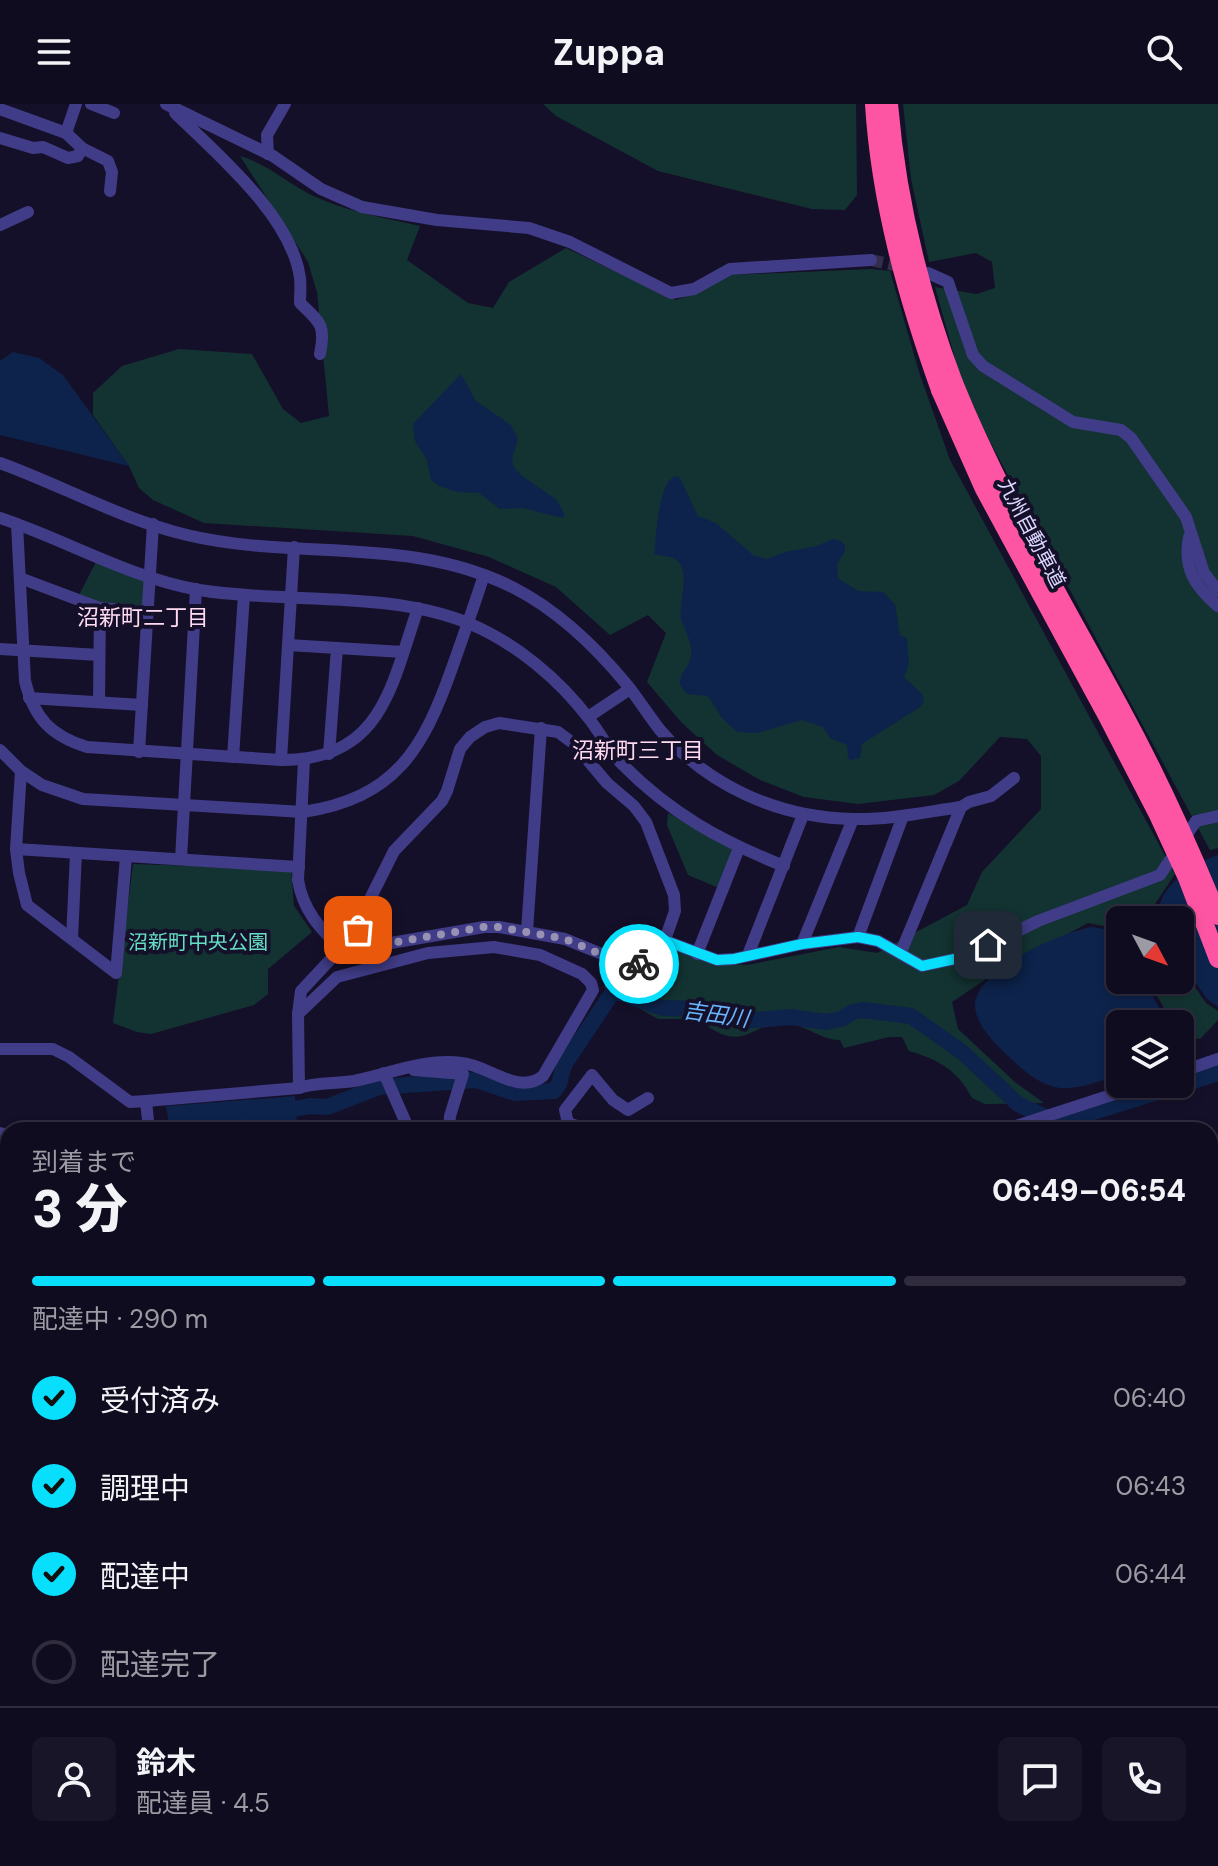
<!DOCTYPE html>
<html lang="ja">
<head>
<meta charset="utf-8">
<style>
	body { margin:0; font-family:"DM Sans","Noto Sans JP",sans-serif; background:#191528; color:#f1f3f6; height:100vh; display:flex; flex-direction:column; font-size:30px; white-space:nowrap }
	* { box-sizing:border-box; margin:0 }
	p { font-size:26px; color:#9c9ba4 }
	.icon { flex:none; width:44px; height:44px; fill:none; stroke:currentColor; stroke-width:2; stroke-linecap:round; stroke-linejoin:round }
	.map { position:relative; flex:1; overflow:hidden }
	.panel { position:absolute; left:0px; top:1018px; width:1218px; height:744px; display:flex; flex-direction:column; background:#100c1f; border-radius:24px 24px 0 0; box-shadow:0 4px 12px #0003,0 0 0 2px #302c3d }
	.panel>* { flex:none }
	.needle { width:52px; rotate:131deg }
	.fabs { position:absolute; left:1106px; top:802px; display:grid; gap:16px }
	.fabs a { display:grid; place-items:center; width:88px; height:88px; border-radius:12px; background:#100c1f; box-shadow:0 4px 12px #0003,0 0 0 2px #302c3d; font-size:40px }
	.pin { position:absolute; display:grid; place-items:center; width:68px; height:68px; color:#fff; margin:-34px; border-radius:16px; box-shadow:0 4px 12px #0006 }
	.courier { position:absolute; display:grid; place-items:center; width:80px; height:80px; margin:-40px; border:6px solid #07dffc; border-radius:50%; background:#fff; color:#222; box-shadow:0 2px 10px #0007 }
	.summary em { font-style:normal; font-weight:800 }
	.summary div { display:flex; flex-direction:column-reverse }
	.summary { display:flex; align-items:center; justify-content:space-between; height:136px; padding:0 32px }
	h1 { font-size:52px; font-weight:800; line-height:60px }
	.bar { display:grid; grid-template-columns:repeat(4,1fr); gap:12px 8px; align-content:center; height:96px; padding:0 32px }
	.bar i { height:10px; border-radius:6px; background:#302c3d }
	.bar .active { background:#07dffc }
	.bar p { grid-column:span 4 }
	.line { display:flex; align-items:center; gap:20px; padding:0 32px; border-top:2px solid #302c3d }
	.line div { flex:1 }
	.round { display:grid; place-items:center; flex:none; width:84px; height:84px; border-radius:12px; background:#191528 }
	ol { padding:0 32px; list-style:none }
	li { display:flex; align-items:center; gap:24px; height:88px }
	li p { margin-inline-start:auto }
	li .icon { padding:8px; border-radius:50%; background:#07dffc; color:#111; stroke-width:4 }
	li:last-child { color:#9c9ba4 }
	li i { width:44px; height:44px; border:4px solid #302c3d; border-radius:50% }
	header { display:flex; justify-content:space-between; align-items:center; height:104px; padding:0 32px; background:#100c1f; font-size:36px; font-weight:800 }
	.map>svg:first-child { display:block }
	.green { fill:#133332 }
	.water { fill:#0d234b }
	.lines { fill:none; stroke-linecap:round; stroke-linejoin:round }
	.river { stroke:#0d234b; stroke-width:16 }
	.minor-tunnel { stroke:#332e49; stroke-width:12; stroke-dasharray:12 6; stroke-linecap:butt }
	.minor { stroke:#403c87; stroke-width:12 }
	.highway { stroke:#fd55a3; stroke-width:18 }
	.highway-bridge { stroke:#fd55a3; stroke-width:18 }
	.done { stroke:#9792b4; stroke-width:8; stroke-dasharray:0 14.4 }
	.route { stroke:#07dffc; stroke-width:10 }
	.labels { text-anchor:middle; stroke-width:8; stroke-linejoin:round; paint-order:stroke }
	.street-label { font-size:20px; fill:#ddd8ff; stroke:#151029 }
	.park-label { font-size:20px; fill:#64dfc3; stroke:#151029 }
	.neighbourhood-label { font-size:22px; fill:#ffdaf1; stroke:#151029 }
	.water-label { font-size:22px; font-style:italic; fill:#68b5fd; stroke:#151029 }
</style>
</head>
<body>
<header><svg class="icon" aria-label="menu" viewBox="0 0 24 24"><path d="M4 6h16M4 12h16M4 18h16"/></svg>Zuppa<svg class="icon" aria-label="search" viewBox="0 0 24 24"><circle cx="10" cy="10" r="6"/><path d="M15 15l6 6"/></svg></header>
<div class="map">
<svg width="1218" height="1762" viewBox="0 0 1218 1762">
	<rect width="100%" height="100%" fill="#151029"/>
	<g class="green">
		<polygon points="543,0 856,0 857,91 845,106 812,105 658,67 556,12"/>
		<polygon points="903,0 1218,0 1218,744 1210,746 988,334 959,269 935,183 976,190 995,184 992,158 976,149 929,158 911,75"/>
		<path d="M240,52C267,60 286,78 311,91C345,107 384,114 420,122L407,156L468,199L493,204L509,178L566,144L676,196L699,188L730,171L871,165L890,167L919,268L950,356L1175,770L1155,800V816H1120V831L1114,824L1088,819L998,867L952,898L958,925L1016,979L1044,999L985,1000L972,994C958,966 937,955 909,947L902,933H889L844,944L840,936C822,936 810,924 792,920C753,910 749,957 698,915H658L604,884L619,863L656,856L671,844L716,859L747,861L839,843L877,849L967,801L982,768L1041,705V652L1027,635L1000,633L959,677L934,691L858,700L804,693L760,676L717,651L681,618L647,578L666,529L648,511L610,531L556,483L489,453L413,432L204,419L153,396L139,384L129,362L93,311V289L122,262L179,245L252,250L283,305L301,319L329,312L317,188L308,158Z"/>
		<polygon points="97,456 147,474 145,504 102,503 79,491"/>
		<polygon points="668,709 735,745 719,784 688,771 667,721"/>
		<polygon points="133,760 291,765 294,802 312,828 268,865 268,890 254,901 151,930 137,928 113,919"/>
		<polygon points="1180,861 1206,899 1218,907 1218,916 1200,935 1187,933 1180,926 1180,920 1172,918 1148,876 1180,876"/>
		<polygon points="1210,1109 1218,1120 1218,1762 1123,1762 1120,1754 1210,1754"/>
	</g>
	<g class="water">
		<polygon points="13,248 39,254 63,271 129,362 0,331 0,257"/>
		<polygon points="461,270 476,297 511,321 518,335 512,355 514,363 521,371 557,396 565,411 562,414 523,404 500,405 479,389 457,388 439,382 431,376 427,356 415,337 413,320"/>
		<path d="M675,372L680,374L698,412L716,419L753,451L767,455L785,448L817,442L832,435L839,436L845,441V447L837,460L838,474L858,487L883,488L895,500L900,531L907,534L909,560L904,573L922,590L924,598L920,603L862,640L860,654L850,656L848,654L847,641L830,634L823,623L802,616L758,629L737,628L722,614L708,592L687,590L680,581C679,569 689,564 691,552C693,538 685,528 681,515C678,500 693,463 673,454C668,452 660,452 654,450C657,431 657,381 675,372Z"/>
		<path d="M1218,751V903L1207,895L1180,856V816H1160C1152,786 1194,759 1218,751Z"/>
		<path d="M1092,823L1110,826L1120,836V876H1142L1170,920H1120V971C1102,976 1079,986 1060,984C1039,981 1023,966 1008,952C995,940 976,921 975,902C974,866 1062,828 1092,823Z"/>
		<polygon points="295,992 297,1023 170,1026 166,1002"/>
	</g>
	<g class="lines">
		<g class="river">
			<polyline points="236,1026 240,1020 262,1011 310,1002 327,1003 379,983 476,976 515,989 554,987 559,980 564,961 612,889 620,889 662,904 704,905 743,917 791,913 826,918 841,915 853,908 863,906 911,912 962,948 1018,1000 1058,1019 1218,969"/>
			<polyline points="0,1117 8,1122"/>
		</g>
		<polyline class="minor-tunnel" points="871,156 907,164"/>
		<g class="minor">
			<polyline points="91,0 114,9"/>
			<polyline points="166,0 273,52 321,85 362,103 437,116 529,124 570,138 671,189 694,185 730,165 871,156"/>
			<polyline points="0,5 66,29 82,44 108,57 112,68 110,87"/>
			<path d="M175,9C217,50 292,113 300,174C301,182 300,191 300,199C320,218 326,221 320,250"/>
			<polyline points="66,29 76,0"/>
			<polyline points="0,34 33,44 43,43 68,54 78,52 82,44"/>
			<polyline points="268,50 267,31 285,0"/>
			<polyline points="0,121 28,108"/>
			<polyline points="928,169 948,178 973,251 983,262 1073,318 1121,326 1131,334 1186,413 1204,469 1218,487"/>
			<path d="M0,359C61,381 123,416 187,431C296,457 410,431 514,484C559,507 596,543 628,582C639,596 649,612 660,626C708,682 779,714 853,715C889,716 925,708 961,703L969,698L991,692L1014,674"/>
			<path d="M0,414C66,436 130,474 199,486C286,500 386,486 468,519C516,539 559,575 590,616C601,630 609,647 622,660C670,709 721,737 784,762"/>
			<path d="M17,420L25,577C34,614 51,632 87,643L281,656C382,656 391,583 418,504"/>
			<path d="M1189,433C1183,464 1195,483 1218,502"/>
			<polyline points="20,474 100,504 99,597"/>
			<polyline points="100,504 148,508"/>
			<polyline points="288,541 337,544 329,650"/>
			<polyline points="337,544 403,548"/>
			<polyline points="0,545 99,551"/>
			<polyline points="29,594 142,601"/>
			<polyline points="588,613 630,585"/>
			<path d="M0,646L21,667L42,681L83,695L303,708C395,694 423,646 452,564C463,533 474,502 484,471"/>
			<polyline points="139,648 153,420"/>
			<polyline points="233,653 244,491"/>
			<polyline points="281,656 294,443"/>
			<path d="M304,656L298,776C303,807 320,824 341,845"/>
			<polyline points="21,667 16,745 19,769 27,801 116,869 126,753"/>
			<polyline points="16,745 299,763"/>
			<polyline points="181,755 196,485"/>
			<polyline points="527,827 541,624"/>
			<polyline points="858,833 903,712"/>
			<polyline points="72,835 76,749"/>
			<polyline points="666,837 717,856 734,855 802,840 858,833 878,837 922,862 964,853 1038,817 1160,771 1196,717 1218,712"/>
			<polyline points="802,840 853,715"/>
			<polyline points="901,848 961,703"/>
			<polyline points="697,850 739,744"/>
			<polyline points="748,851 803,711"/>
			<path d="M298,910L337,873L428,849L494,843L540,851L582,870L591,879L593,886L543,972C518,992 488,961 462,959C425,954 389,970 354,977C335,980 316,978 299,984"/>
			<polyline points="0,945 53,945 69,953 130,998 146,997"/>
			<polyline points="414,966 463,970 450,1012 449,1026"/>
			<polyline points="1180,968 1218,955"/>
			<polyline points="384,969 409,1026"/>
			<polyline points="149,1026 146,997 299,984 298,910 301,887 358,826 362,811 394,747 442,697 447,687 460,645 470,633 485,623 499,619 558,628 574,640 607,679 634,702 646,718 674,791 675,807 660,850 641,860 629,861 565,835 499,823 484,823 391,839 358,826"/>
			<polyline points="588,1026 568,1019 565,1006 592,971 613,996 628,1006 648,994"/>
			<polyline points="1004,1026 1145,980"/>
			<polyline points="0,1029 8,1031"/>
			<polyline points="0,1097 8,1105"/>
			<polyline points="0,1179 8,1175"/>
			<polyline points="1210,1209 1218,1216"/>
			<polyline points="0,1318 8,1320"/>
			<polyline points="0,1502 8,1501"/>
			<polyline points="0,1559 8,1555"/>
			<polyline points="0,1613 6,1629"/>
			<polyline points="0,1688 8,1683"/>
			<polyline points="0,1752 8,1746"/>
			<polyline points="380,1754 390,1762"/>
			<polyline points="258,1762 265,1754"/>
		</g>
		<g class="highway">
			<path d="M874,0C880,98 907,194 940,286"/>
			<path d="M889,0C897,96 920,189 954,279"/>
		</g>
		<g class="highway-bridge">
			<path d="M954,279C1000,392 1062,496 1120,603C1157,671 1189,741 1218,812"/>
			<polyline points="940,286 984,385 1108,614 1158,711 1187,774 1218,855"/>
		</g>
	</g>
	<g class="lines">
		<polyline class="done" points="358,826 384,838 391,839 484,823 499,823 565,835 617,857 639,860"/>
		<polyline class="route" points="639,860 660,850 666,837 717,856 734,855 802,840 858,833 878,837 922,862 964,853 988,841"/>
	</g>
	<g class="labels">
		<g class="street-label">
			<text transform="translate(1032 429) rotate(62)" y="7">九州自動車道</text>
		</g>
		<g class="park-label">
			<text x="198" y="845">沼新町中央公園</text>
		</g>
		<g class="neighbourhood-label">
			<text x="143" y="521">沼新町二丁目</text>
			<text x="638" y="654">沼新町三丁目</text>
		</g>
		<g class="water-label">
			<text transform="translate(716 910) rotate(8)" y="8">吉田川</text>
		</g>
	</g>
</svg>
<div class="fabs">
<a><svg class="needle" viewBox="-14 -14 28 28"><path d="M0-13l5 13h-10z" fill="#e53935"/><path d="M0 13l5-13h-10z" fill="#9c9ba4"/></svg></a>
<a><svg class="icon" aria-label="layers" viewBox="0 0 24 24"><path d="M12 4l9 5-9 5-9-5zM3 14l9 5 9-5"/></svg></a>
</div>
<div class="pin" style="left:358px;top:826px;background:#ea580c"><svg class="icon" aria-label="bag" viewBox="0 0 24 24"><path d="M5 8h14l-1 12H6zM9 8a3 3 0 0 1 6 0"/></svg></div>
<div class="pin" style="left:988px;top:841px;background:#1f2937"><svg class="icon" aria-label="home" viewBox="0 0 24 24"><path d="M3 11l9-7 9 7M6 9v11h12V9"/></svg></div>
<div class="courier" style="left:639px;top:860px"><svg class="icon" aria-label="bike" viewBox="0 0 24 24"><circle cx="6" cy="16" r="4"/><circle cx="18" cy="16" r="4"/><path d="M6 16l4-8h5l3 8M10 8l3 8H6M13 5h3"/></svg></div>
<section class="panel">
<div class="summary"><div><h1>3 分</h1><p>到着まで</p></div><em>06:49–06:54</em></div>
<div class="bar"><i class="active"></i><i class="active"></i><i class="active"></i><i></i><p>配達中 · 290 m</p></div>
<ol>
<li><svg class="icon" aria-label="check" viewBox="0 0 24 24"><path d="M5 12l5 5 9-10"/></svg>受付済み<p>06:40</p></li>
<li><svg class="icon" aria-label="check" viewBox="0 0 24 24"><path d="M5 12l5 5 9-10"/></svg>調理中<p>06:43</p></li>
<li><svg class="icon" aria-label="check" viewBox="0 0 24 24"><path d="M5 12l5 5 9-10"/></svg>配達中<p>06:44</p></li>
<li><i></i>配達完了</li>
</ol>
<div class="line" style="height:144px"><a class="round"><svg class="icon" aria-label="person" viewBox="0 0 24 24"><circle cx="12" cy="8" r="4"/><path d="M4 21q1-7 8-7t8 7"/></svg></a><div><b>鈴木</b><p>配達員 · 4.5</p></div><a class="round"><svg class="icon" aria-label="chat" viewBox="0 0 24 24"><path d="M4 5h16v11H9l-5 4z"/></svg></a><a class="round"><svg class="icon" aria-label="phone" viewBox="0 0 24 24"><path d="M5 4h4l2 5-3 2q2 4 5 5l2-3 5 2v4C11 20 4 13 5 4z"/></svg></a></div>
</section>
</div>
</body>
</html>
